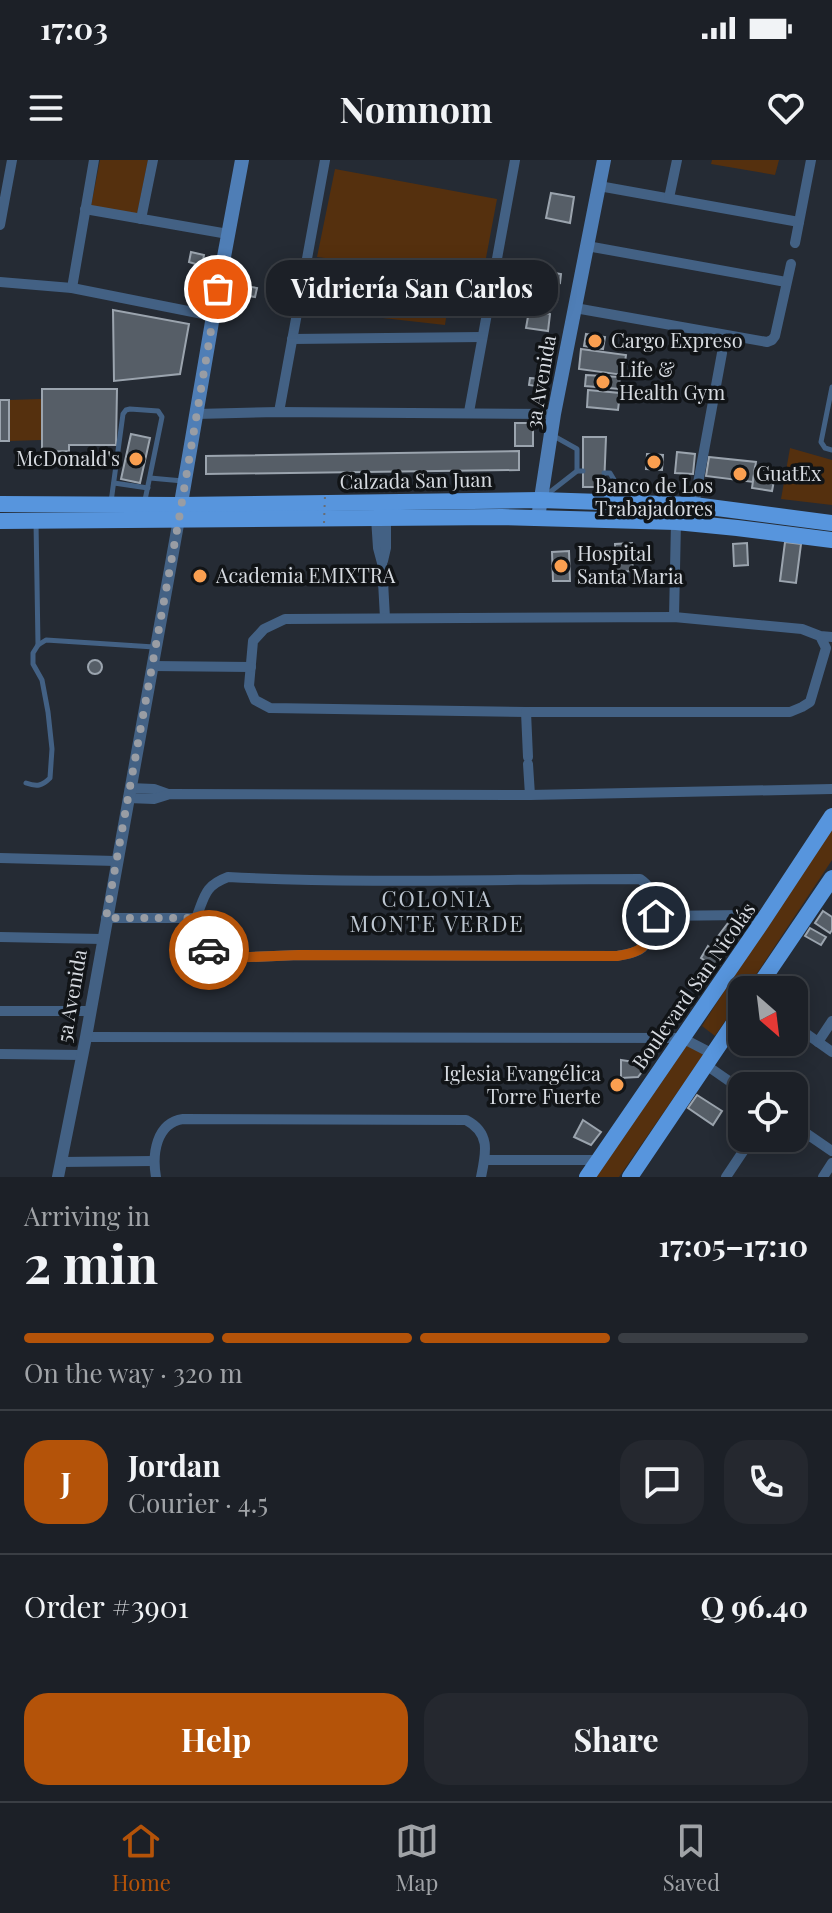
<!DOCTYPE html>
<html lang="en">
<head>
<meta charset="utf-8">
<style>
	body { margin:0; font-family:"Playfair Display",serif; background:#25282f; color:#f1f3f6; height:100vh; display:flex; flex-direction:column; font-size:30px; white-space:nowrap }
	* { box-sizing:border-box; margin:0 }
	p { font-size:26px; color:#a0a3a7 }
	.icon { flex:none; width:44px; height:44px; fill:none; stroke:currentColor; stroke-width:2; stroke-linecap:round; stroke-linejoin:round }
	.map { position:relative; height:1017px; overflow:hidden }
	.drawer { display:flex; flex-direction:column; background:#1c2027; flex:1 }
	.drawer>* { flex:none }
	.needle { width:52px; rotate:152deg }
	.buttons { position:absolute; left:728px; top:816px; display:grid; gap:16px }
	.buttons a { display:grid; place-items:center; width:80px; height:80px; border-radius:16px; background:#1c2027; box-shadow:0 4px 20px #0003,0 0 0 2px #3a3e44; font-size:40px }
	.pin { position:absolute; display:grid; place-items:center; width:68px; height:68px; color:#fff; margin:-34px; border:4px solid #fff; border-radius:50%; box-shadow:0 2px 8px #0007 }
	.courier { position:absolute; display:grid; place-items:center; width:80px; height:80px; margin:-40px; border:6px solid #b45309; border-radius:50%; background:#fff; color:#222; box-shadow:0 2px 10px #0007 }
	.bubble { position:absolute; height:56px; border-radius:24px; background:#1c2027; box-shadow:0 4px 20px #0003,0 0 0 2px #3a3e44; font-size:26px; font-weight:700; line-height:56px; text-align:center }
	.headline em { font-style:normal; font-weight:700 }
	.headline div { display:flex; flex-direction:column-reverse }
	.headline { display:flex; align-items:center; justify-content:space-between; height:136px; padding:0 24px }
	h1 { font-size:52px; font-weight:700; line-height:60px }
	.bar { display:grid; grid-template-columns:repeat(4,1fr); gap:12px 8px; align-content:center; height:96px; padding:0 24px }
	.bar i { height:10px; border-radius:6px; background:#3a3e44 }
	.bar .active { background:#b45309 }
	.bar p { grid-column:span 4 }
	.line { display:flex; align-items:center; gap:20px; padding:0 24px; border-top:2px solid #3a3e44 }
	.line div { flex:1 }
	.round { display:grid; place-items:center; flex:none; width:84px; height:84px; border-radius:24px; background:#25282f }
	.button { display:flex; gap:16px; margin-top:auto; padding:16px 24px }
	.button a { flex:1; height:92px; border-radius:24px; background:#b45309; color:#fff; font-size:32px; font-weight:700; line-height:92px; text-align:center }
	.button a+a { background:#25282f; color:#f1f3f6 }
	.status { display:flex; justify-content:space-between; align-items:center; height:56px; padding:0 40px; background:#1c2027; direction:ltr }
	.status svg { height:22px; fill:currentColor }
	header { display:flex; justify-content:space-between; align-items:center; height:104px; padding:0 24px; background:#1c2027; font-size:36px; font-weight:700 }
	.menu { display:flex; justify-content:space-around; align-items:center; height:112px; border-top:2px solid #3a3e44; background:#1c2027; font-size:22px; color:#a0a3a7 }
	.menu a { display:grid; justify-items:center; gap:4px }
	.menu .active { color:#b45309 }
	.map>svg:first-child { display:block }
	.green { fill:#55300e }
	.building { fill:#565e67; stroke:#9ba4ae; stroke-width:2 }
	.lines { fill:none; stroke-linecap:round; stroke-linejoin:round }
	.service { stroke:#436184; stroke-width:5 }
	.minor { stroke:#436184; stroke-width:10 }
	.tertiary { stroke:#436184; stroke-width:12 }
	.secondary { stroke:#4f7eb6; stroke-width:14 }
	.primary { stroke:#5795dd; stroke-width:16 }
	.path-bridge { stroke:#686d75; stroke-width:2; stroke-dasharray:2 6; stroke-linecap:butt }
	.done { stroke:#999da4; stroke-width:8; stroke-dasharray:0 14.4 }
	.route { stroke:#b45309; stroke-width:10 }
	.poi-dot { fill:#fa9f50; stroke:#111417; stroke-width:3 }
	.labels { text-anchor:middle; stroke-width:7; stroke-linejoin:round; paint-order:stroke }
	.poi-label { font-size:20px; fill:#d7dbe1; stroke:#111417; text-anchor:start }
	.street-label { font-size:20px; fill:#d7dbe1; stroke:#111417 }
	.neighbourhood-label { font-size:22px; letter-spacing:2px; fill:#bec7d2; stroke:#111417 }
</style>
</head>
<body>
<div class="status"><b>17:03</b><svg viewBox="0 0 49 12"><path d="M0 12V9h3v3zM5 12V6h3v6zM10 12V3h3v9zM15 12V0h3v12zM26 1h20v11H26zM47 4h2v5h-2z"/></svg></div>
<header><svg class="icon" aria-label="menu" viewBox="0 0 24 24"><path d="M4 6h16M4 12h16M4 18h16"/></svg>Nomnom<svg class="icon" aria-label="heart" viewBox="0 0 24 24"><path d="M12 20l-8-8c-3-5 5-10 8-4 3-6 11-1 8 4z"/></svg></header>
<div class="map">
<svg width="832" height="1017" viewBox="0 0 832 1017">
	<rect width="100%" height="100%" fill="#252b34"/>
	<g class="green">
		<polygon points="100,0 148,0 137,55 91,46"/>
		<polygon points="712,0 779,0 775,15 711,4"/>
		<polygon points="335,9 497,39 483,114 453,111 445,165 338,153 349,101 317,97"/>
		<polygon points="42,239 42,280 9,281 9,240"/>
		<polygon points="790,288 832,300 832,345 781,339"/>
		<polygon points="832,660 832,700 746,830 742,830 742,836 715,876 702,866"/>
		<polygon points="690,877 708,888 619,1017 594,1017"/>
	</g>
	<g class="building">
		<polygon points="551,33 574,37 570,63 546,58"/>
		<polygon points="191,92 204,95 202,106 189,102"/>
		<polygon points="543,111 561,114 560,123 542,120"/>
		<polygon points="234,124 257,128 255,137 232,133"/>
		<polygon points="534,129 558,132 557,141 532,137"/>
		<polygon points="113,150 189,164 180,214 114,221"/>
		<polygon points="529,151 550,154 548,171 526,168"/>
		<polygon points="586,174 605,177 603,189 584,186"/>
		<polygon points="581,189 626,195 623,215 579,209"/>
		<polygon points="586,215 620,217 619,229 585,226"/>
		<polygon points="530,218 544,219 543,227 529,225"/>
		<polygon points="42,229 117,229 116,285 69,285 69,291 42,292"/>
		<polygon points="588,230 620,233 618,250 587,247"/>
		<rect x="0" y="240" width="9" height="41"/>
		<rect x="515" y="263" width="18" height="23"/>
		<polygon points="131,274 150,278 140,323 121,319"/>
		<polygon points="583,277 606,277 604,327 583,327"/>
		<polygon points="519,291 519,310 206,314 206,296"/>
		<polygon points="677,292 695,294 693,314 675,313"/>
		<polygon points="647,294 663,295 662,310 646,309"/>
		<polygon points="709,297 756,302 753,322 706,316"/>
		<polygon points="755,307 776,310 772,331 752,328"/>
		<polygon points="785,382 801,384 796,423 780,421"/>
		<polygon points="632,383 633,411 616,412 615,384"/>
		<polygon points="747,383 748,405 734,406 733,384"/>
		<polygon points="569,391 570,421 553,421 552,392"/>
		<circle cx="95" cy="507" r="7"/>
		<polygon points="823,751 832,757 832,770 830,773 815,763"/>
		<polygon points="728,763 736,768 736,771 735,776 722,795 710,787"/>
		<polygon points="810,768 826,777 821,785 805,776"/>
		<polygon points="708,786 722,796 714,807 701,798"/>
		<polygon points="621,900 648,904 638,917 621,918"/>
		<polygon points="697,935 722,951 713,965 688,948"/>
		<polygon points="583,960 601,972 591,985 574,977"/>
	</g>
	<g class="lines">
		<g class="service">
			<polyline points="832,227 821,282 825,288 832,290"/>
			<polyline points="552,275 577,289 577,311"/>
			<polyline points="604,313 610,313 625,338"/>
			<polyline points="150,318 183,321"/>
			<polyline points="114,323 148,328"/>
			<polyline points="545,336 577,311 583,311"/>
			<polyline points="111,342 123,254 126,250 130,249 158,251 162,257 145,340"/>
			<polyline points="36,362 38,485"/>
			<path d="M26,623C37,627 42,626 50,618L52,589L48,552L42,520L33,504V493L38,485L46,480L154,487"/>
		</g>
		<g class="minor">
			<polyline points="599,26 799,62"/>
			<polyline points="669,38 677,0"/>
			<polyline points="85,49 228,74"/>
			<polyline points="141,59 153,0"/>
			<polyline points="0,65 12,0"/>
			<polyline points="795,83 811,0"/>
			<polyline points="587,86 786,122"/>
			<polyline points="0,122 72,128 213,156"/>
			<polyline points="72,128 94,0"/>
			<polyline points="575,148 767,182 772,180 775,176 791,104"/>
			<polyline points="292,179 482,177"/>
			<polyline points="279,252 325,0"/>
			<polyline points="469,252 515,0"/>
			<polyline points="196,254 279,252 554,254"/>
			<polyline points="694,345 722,193"/>
			<polyline points="376,358 378,388 382,403 385,458"/>
			<polyline points="383,401 386,388 386,358"/>
			<polyline points="674,457 676,362"/>
			<polyline points="820,476 826,488 810,542 802,547 790,552 526,552 270,548 255,540 249,526 253,481 264,469 285,459 674,457 802,469 820,476 832,477"/>
			<polyline points="152,506 251,507"/>
			<polyline points="526,552 528,597"/>
			<polyline points="528,604 530,635"/>
			<polyline points="130,628 154,629 168,634"/>
			<polyline points="128,638 154,639 170,634 530,635 832,629"/>
			<polyline points="0,698 116,701"/>
			<path d="M228,717C365,724 502,719 640,719C658,731 657,752 650,771C648,777 647,784 642,788C635,794 625,794 617,796L299,795L227,798L212,795L204,782L196,758C205,736 204,726 228,717Z"/>
			<polyline points="656,756 745,755 762,762"/>
			<polyline points="106,758 196,758"/>
			<polyline points="0,777 102,779"/>
			<polyline points="0,851 89,851"/>
			<polyline points="794,865 832,892"/>
			<polyline points="86,877 682,878 713,894"/>
			<polyline points="818,882 832,861"/>
			<polyline points="0,894 82,895"/>
			<polyline points="706,905 742,930"/>
			<polyline points="794,965 832,991"/>
			<polyline points="485,1000 598,1000"/>
			<polyline points="61,1002 153,1001"/>
			<path d="M156,1017C152,994 156,963 183,959L466,960C491,973 486,993 481,1017"/>
			<polyline points="726,1017 752,978"/>
			<polyline points="823,1017 832,1003"/>
		</g>
		<polyline class="tertiary" points="58,1017 86,877 179,359"/>
		<g class="secondary">
			<polyline points="179,355 213,156 242,0"/>
			<polyline points="538,358 554,254 604,0"/>
		</g>
		<g class="primary">
			<polyline points="0,344 180,345 540,340 694,345 832,363"/>
			<polyline points="0,361 502,357 676,362 737,368 832,380"/>
			<polyline points="756,830 832,718"/>
			<polyline points="587,1017 762,762 832,656"/>
			<polyline points="630,1017 742,851"/>
		</g>
		<polyline class="path-bridge" points="324,363 325,335"/>
	</g>
	<g class="lines">
		<polyline class="done" points="209,790 204,782 196,758 106,758 179,359 218,129"/>
		<path class="route" d="M209,790L212,795L227,798L299,795L617,796C649,791 646,784 656,756"/>
	</g>
	<g class="poi-dot">
		<circle cx="595" cy="181" r="8"/>
		<circle cx="603" cy="222" r="8"/>
		<circle cx="136" cy="299" r="8"/>
		<circle cx="654" cy="302" r="8"/>
		<circle cx="740" cy="314" r="8"/>
		<circle cx="561" cy="406" r="8"/>
		<circle cx="200" cy="416" r="8"/>
		<circle cx="617" cy="925" r="8"/>
	</g>
	<g class="labels">
		<g class="poi-label">
			<text x="611" y="188">Cargo Expreso</text>
			<text x="619" y="217">Life &amp;<tspan x="619" dy="23">Health Gym</tspan></text>
			<text x="120" y="306" text-anchor="end">McDonald's</text>
			<text x="756" y="321">GuatEx</text>
			<text x="654" y="333" text-anchor="middle">Banco de Los<tspan x="654" dy="23">Trabajadores</tspan></text>
			<text x="577" y="401">Hospital<tspan x="577" dy="23">Santa Maria</tspan></text>
			<text x="216" y="423">Academia EMIXTRA</text>
			<text x="601" y="921" text-anchor="end">Iglesia Evangélica<tspan x="601" dy="23">Torre Fuerte</tspan></text>
		</g>
		<g class="street-label">
			<text transform="translate(541 222) rotate(-80)" y="7">3a Avenida</text>
			<text transform="translate(416 321) rotate(-1)" y="7">Calzada San Juan</text>
			<text transform="translate(694 826) rotate(-55)" y="7">Boulevard San Nicolás</text>
			<text transform="translate(72 836) rotate(-80)" y="7">5a Avenida</text>
		</g>
		<g class="neighbourhood-label">
			<text x="437" y="747">COLONIA<tspan x="437" dy="25">MONTE VERDE</tspan></text>
		</g>
	</g>
</svg>
<div class="buttons">
<a><svg class="needle" viewBox="-14 -14 28 28"><path d="M0-13l5 13h-10z" fill="#e53935"/><path d="M0 13l5-13h-10z" fill="#a0a3a7"/></svg></a>
<a><svg class="icon" aria-label="locate" viewBox="0 0 24 24"><circle cx="12" cy="12" r="6"/><path d="M12 2v4M12 18v4M2 12h4M18 12h4"/></svg></a>
</div>
<div class="pin" style="left:218px;top:129px;background:#ea580c"><svg class="icon" aria-label="bag" viewBox="0 0 24 24"><path d="M5 8h14l-1 12H6zM9 8a3 3 0 0 1 6 0"/></svg></div>
<div class="pin" style="left:656px;top:756px;background:#1f2937"><svg class="icon" aria-label="home" viewBox="0 0 24 24"><path d="M3 11l9-7 9 7M6 9v11h12V9"/></svg></div>
<div class="courier" style="left:209px;top:790px"><svg class="icon" aria-label="car" viewBox="0 0 24 24"><path d="M5 17H2v-5l4-1 3-4h7l3 4 3 1v5h-3M9 17h6M6 11h13"/><circle cx="7" cy="17" r="2"/><circle cx="17" cy="17" r="2"/></svg></div>
<div class="bubble" style="left:266px;top:100px;width:292px">Vidriería San Carlos</div>
</div>
<section class="drawer">
<div class="headline"><div><h1>2 min</h1><p>Arriving in</p></div><em>17:05–17:10</em></div>
<div class="bar"><i class="active"></i><i class="active"></i><i class="active"></i><i></i><p>On the way · 320 m</p></div>
<div class="line" style="height:144px"><b class="round" style="background:#b45309;color:#fff">J</b><div><b>Jordan</b><p>Courier · 4.5</p></div><a class="round"><svg class="icon" aria-label="chat" viewBox="0 0 24 24"><path d="M4 5h16v11H9l-5 4z"/></svg></a><a class="round"><svg class="icon" aria-label="phone" viewBox="0 0 24 24"><path d="M5 4h4l2 5-3 2q2 4 5 5l2-3 5 2v4C11 20 4 13 5 4z"/></svg></a></div>
<div class="line" style="height:104px"><div>Order #3901</div><b>Q 96.40</b></div>
<div class="button"><a>Help</a><a>Share</a></div>
</section>
<nav class="menu">
<a class="active"><svg class="icon" aria-label="home" viewBox="0 0 24 24"><path d="M3 11l9-7 9 7M6 9v11h12V9"/></svg>Home</a>
<a><svg class="icon" aria-label="map" viewBox="0 0 24 24"><path d="M3 6l6-2 6 2 6-2v14l-6 2-6-2-6 2zM9 4v14M15 6v14"/></svg>Map</a>
<a><svg class="icon" aria-label="saved" viewBox="0 0 24 24"><path d="M7 4h10v16l-5-4-5 4z"/></svg>Saved</a>
</nav>
</body>
</html>
